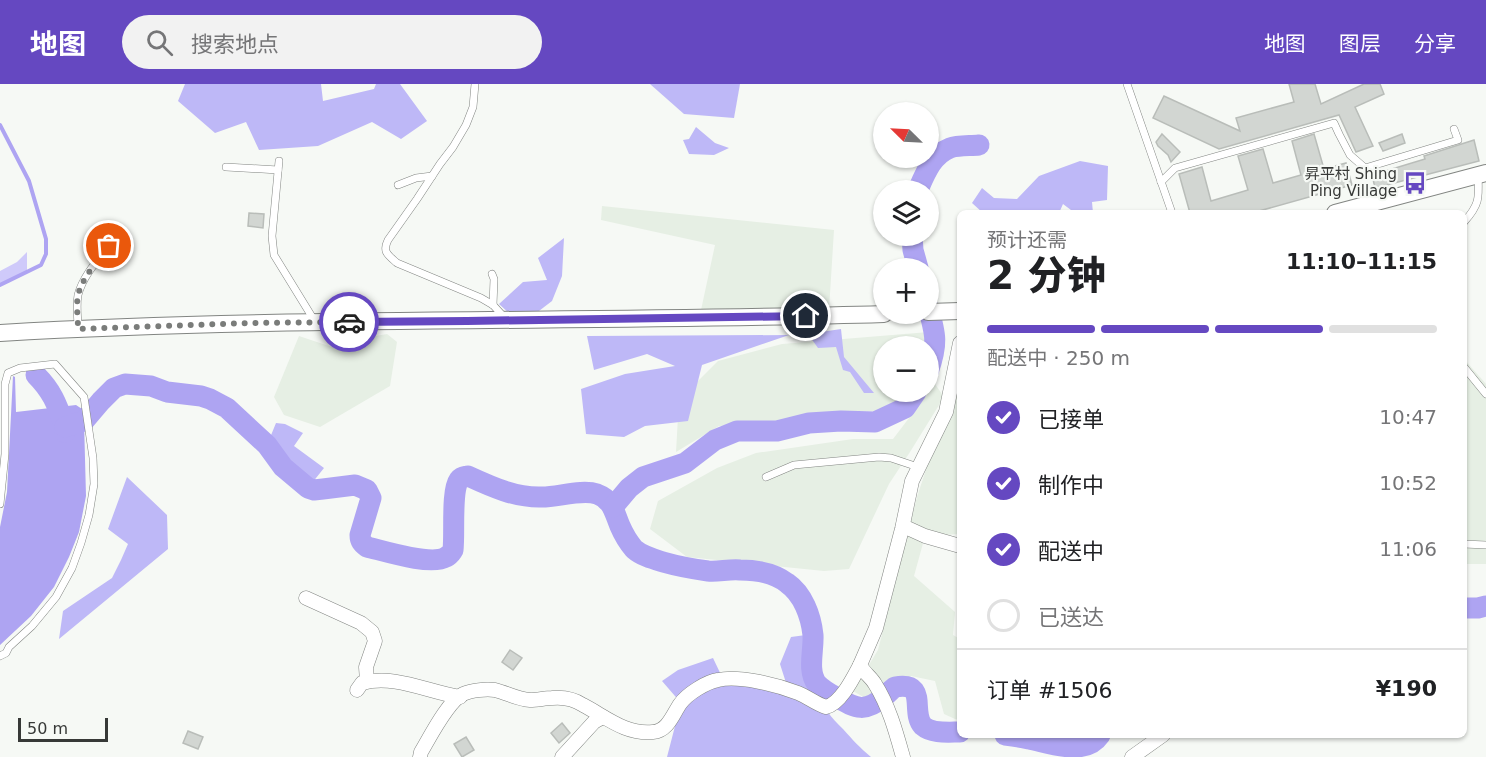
<!DOCTYPE html>
<html lang="zh">
<head>
<meta charset="utf-8">
<style>
	body { margin:0; font-family:"DejaVu Sans","Noto Sans SC",sans-serif; background:#f2f2f2; color:#202124; height:100vh; display:flex; flex-direction:column; font-size:22px; white-space:nowrap }
	* { box-sizing:border-box; margin:0 }
	p { font-size:20px; color:#757577 }
	.icon { flex:none; width:33px; height:33px; fill:none; stroke:currentColor; stroke-width:2; stroke-linecap:round; stroke-linejoin:round }
	.map { position:relative; flex:1; overflow:hidden }
	.drawer { position:absolute; left:957px; top:126px; width:510px; height:528px; display:flex; flex-direction:column; background:#fff; border-radius:9px; box-shadow:0 2px 4px #0004 }
	.drawer>* { flex:none }
	.needle { width:39px; rotate:294deg }
	.tools { position:absolute; left:873px; top:18px; display:grid; gap:12px }
	.tools a { display:grid; place-items:center; width:66px; height:66px; border-radius:50%; background:#fff; box-shadow:0 2px 4px #0004; font-size:30px }
	.scale { position:absolute; left:18px; bottom:15px; width:90px; box-sizing:border-box; padding-left:6px; border:3px solid #373937; border-top:0; font-size:16px; line-height:21px; white-space:nowrap; color:#373937; -webkit-text-stroke:4px #f6f9f5; paint-order:stroke }
	.pin { position:absolute; display:grid; place-items:center; width:51px; height:51px; color:#fff; margin:-26px; border:3px solid #fff; border-radius:50%; box-shadow:0 2px 6px #0007 }
	.courier { position:absolute; display:grid; place-items:center; width:60px; height:60px; margin:-30px; border:4px solid #6548c1; border-radius:50%; background:#fff; color:#222; box-shadow:0 2px 8px #0007 }
	.summary em { font-style:normal; font-weight:800 }
	.summary div { display:flex; flex-direction:column-reverse }
	.summary { display:flex; align-items:center; justify-content:space-between; height:102px; padding:0 30px }
	h1 { font-size:39px; font-weight:800; line-height:45px }
	.bar { display:grid; grid-template-columns:repeat(4,1fr); gap:9px 6px; align-content:center; height:72px; padding:0 30px }
	.bar i { height:8px; border-radius:4px; background:#e0e0e0 }
	.bar .on { background:#6548c1 }
	.bar p { grid-column:span 4 }
	.line { display:flex; align-items:center; gap:15px; padding:0 30px; border-top:2px solid #e0e0e0 }
	.line div { flex:1 }
	ol { padding:0 30px; list-style:none }
	li { display:flex; align-items:center; gap:18px; height:66px }
	li p { margin-inline-start:auto }
	li .icon { padding:6px; border-radius:50%; background:#6548c1; color:#fff; stroke-width:4 }
	li:last-child { color:#757577 }
	li i { width:33px; height:33px; border:3px solid #e0e0e0; border-radius:50% }
	header { display:flex; align-items:center; gap:36px; box-sizing:border-box; height:84px; padding:0 30px; background:#6548c1; color:#fff }
	header strong { font-size:28px }
	nav { display:flex; gap:33px; margin-inline-start:auto; font-size:21px }
	.search { width:420px; height:54px; background:#f2f2f2; display:flex; align-items:center; gap:15px; box-sizing:border-box; padding:0 21px; border-radius:33px; color:#757577; font-size:22px }
	.map>svg:first-child { display:block }
	.built { fill:#e6efe4 }
	.green { fill:#cfcafa }
	.forest { fill:#beb8f7 }
	.water { fill:#aea4f2 }
	.lines { fill:none; stroke-linecap:round; stroke-linejoin:round }
	.stream { stroke:#aea4f2; stroke-width:4 }
	.river { stroke:#aea4f2; stroke-width:21 }
	.building { fill:#d2d6d2; stroke:#b9bdb9; stroke-width:1.5 }
	.service-casing { stroke:#828582; stroke-width:8 }
	.minor-casing { stroke:#828582; stroke-width:15 }
	.tertiary-casing { stroke:#828582; stroke-width:18 }
	.service { stroke:#fff; stroke-width:7 }
	.minor { stroke:#fff; stroke-width:14 }
	.tertiary { stroke:#fff; stroke-width:16 }
	.done { stroke:#7a7c7a; stroke-width:6; stroke-dasharray:0 10.8 }
	.route { stroke:#6548c1; stroke-width:8 }
	.labels { text-anchor:middle; stroke-width:4.5; stroke-linejoin:round; paint-order:stroke }
	.poi-label { font-size:15px; fill:#373937; stroke:#f6f9f5; text-anchor:end }
</style>
</head>
<body>
<header>
<strong>地图</strong>
<div class="search"><svg class="icon" aria-label="search" viewBox="0 0 24 24"><circle cx="10" cy="10" r="6"/><path d="M15 15l6 6"/></svg>搜索地点</div>
<nav><a>地图</a><a>图层</a><a>分享</a></nav>
</header>
<div class="map">
<svg width="1486" height="673" viewBox="0 0 1486 673">
	<rect width="100%" height="100%" fill="#f6f9f5"/>
	<g class="built">
		<polygon points="602,122 834,146 829,226 701,226 715,161 601,136"/>
		<polygon points="929,248 927,262 884,262 884,308 907,308 900,320 877,327 811,329 764,340 719,342 676,368 678,333 691,304 718,277 782,260"/>
		<polygon points="387,250 397,258 390,302 320,343 284,331 274,313 299,252 338,265 367,263 370,253"/>
		<polygon points="960,257 960,450 925,452 914,492 955,528 953,551 960,555 960,636 955,635 944,630 935,597 911,592 879,622 853,607 878,566 917,413 943,334"/>
		<polygon points="1464,275 1486,300 1486,480 1464,480"/>
		<polygon points="935,300 944,313 910,368 889,400 849,485 824,487 687,473 650,445 658,417 717,384 756,369 853,355 893,355"/>
	</g>
	<polygon class="green" points="27,168 27,188 0,201 0,187 17,178"/>
	<g class="forest">
		<polygon points="185,0 321,0 323,17 374,5 376,0 400,0 427,37 401,55 372,38 318,62 259,66 246,38 215,49 178,17"/>
		<polygon points="650,0 740,0 734,34 684,30"/>
		<polygon points="696,43 715,59 729,64 714,71 689,70 683,56 689,55"/>
		<polygon points="1080,77 1108,82 1107,116 1092,118 1093,129 1075,129 1063,120 1059,129 983,129 972,119 982,104 994,114 1017,115 1039,92"/>
		<polygon points="564,154 562,192 552,217 535,230 510,230 499,220 523,198 547,196 538,174"/>
		<polygon points="841,245 844,273 874,309 864,309 850,288 843,286 836,263 818,264 808,250"/>
		<polygon points="789,251 702,281 688,337 645,342 624,353 586,350 581,305 625,290 675,282 647,270 594,286 587,252"/>
		<polygon points="276,339 285,340 303,349 294,362 324,384 308,404 283,383 267,361"/>
		<polygon points="127,393 167,431 168,465 59,555 63,527 112,494 121,476 128,460 108,445"/>
		<path d="M813,550C813,565 809,586 817,598C820,603 827,607 832,610L827,627C832,634 837,639 843,645C852,655 860,664 871,673H667L681,619L662,597L678,586L713,574L723,595L788,605L780,580L791,553Z"/>
	</g>
	<polygon class="water" points="13,292 15,293 16,328 76,321 82,325 84,337 86,412 79,448 69,473 54,503 31,532 0,561 0,443 7,408"/>
	<g class="lines">
		<polyline class="stream" points="0,41 29,97 46,155 46,170 41,181 0,201"/>
		<g class="river">
			<path d="M918,106C925,90 932,71 950,64C958,61 970,62 979,61"/>
			<polyline points="912,152 913,166 918,184"/>
			<path d="M928,223C936,251 938,260 928,288"/>
			<path d="M36,291C53,308 57,321 65,343V348"/>
			<path d="M65,343L84,337L101,317L114,304L125,300L151,302L167,308L201,312L210,315L227,324L267,361L283,383L308,404L314,406L323,405L355,401L367,406L371,414L360,451C360,457 362,459 367,463C384,467 431,482 446,473C450,471 451,469 453,466C455,450 451,407 459,396C462,392 464,393 468,392C492,403 516,414 542,413C558,413 582,405 597,410C613,416 614,428 620,442C623,449 629,459 634,465C642,472 653,475 663,478C677,482 693,485 708,487C718,488 729,485 740,486C756,486 774,489 787,499C803,510 811,532 813,551C814,566 807,587 817,600C822,605 830,610 836,613C857,625 865,629 885,612C888,609 891,606 895,603C929,597 910,628 923,642C932,650 949,648 960,648"/>
			<polyline points="613,423 629,404 643,393 685,379 715,356 737,347 777,347 809,339 841,337 875,338 905,324 916,308"/>
			<polyline points="1464,524 1478,524 1486,522"/>
			<path d="M1005,651C1013,652 1021,653 1029,655C1050,659 1085,673 1100,651"/>
		</g>
	</g>
	<g class="building">
		<polygon points="1289,0 1315,0 1321,20 1364,0 1380,0 1384,10 1355,23 1373,62 1356,68 1339,31 1219,65 1153,34 1164,12 1240,47 1236,34 1294,18"/>
		<polygon points="1162,50 1180,68 1171,78 1168,71 1158,62 1156,58"/>
		<polygon points="1314,50 1324,85 1346,79 1352,101 1252,129 1190,129 1179,90 1202,83 1211,117 1248,106 1238,72 1263,65 1273,99 1301,91 1292,57"/>
		<polygon points="1402,50 1405,59 1383,67 1379,59"/>
		<polygon points="1474,56 1479,77 1375,104 1372,91 1425,75 1424,72"/>
		<polygon points="249,129 264,130 263,144 248,142"/>
		<polygon points="510,566 522,574 513,586 502,578"/>
		<polygon points="562,639 570,649 559,659 551,649"/>
		<polygon points="188,647 203,653 198,665 183,659"/>
		<polygon points="466,653 474,666 462,673 454,660"/>
	</g>
	<g class="lines">
		<g class="service-casing">
			<g id="service">
				<path d="M475,0L473,23L466,41L453,63L440,80L417,115L388,156C382,168 388,171 397,179L481,214L493,221L503,232"/>
				<polyline points="1127,0 1172,129"/>
				<polyline points="279,77 272,152 274,171 314,236"/>
				<polyline points="226,83 278,86"/>
				<polyline points="1161,98 1175,84 1334,39 1339,50 1350,71 1365,84 1458,56 1454,45"/>
				<polyline points="398,101 416,94 432,92"/>
				<path d="M1464,138C1480,120 1479,114 1478,91"/>
				<polyline points="492,190 494,195 493,221"/>
				<path d="M78,245C78,234 76,222 78,211C83,192 97,177 109,162"/>
				<polyline points="1464,283 1486,310"/>
				<polyline points="766,393 794,381 879,373 891,374 918,383"/>
				<polyline points="0,420 5,370 5,300 8,289 20,284 55,280 84,313 93,374 94,400 89,431 81,459 72,484 56,513 32,542 9,563 6,569 0,572"/>
				<polyline points="1464,460 1486,461"/>
			</g>
		</g>
		<g class="minor-casing">
			<g id="minor">
				<polyline points="903,442 925,452 960,462"/>
				<polyline points="306,514 361,539 372,548 375,557 366,583 367,597"/>
				<path d="M357,606L362,599C394,590 428,608 460,613"/>
				<path d="M420,673L421,668C430,653 448,617 463,610C472,606 486,605 495,606C507,609 517,615 530,616C538,616 545,614 552,614C563,613 574,615 583,621C606,633 626,651 653,648C668,647 673,630 680,620C687,610 706,598 718,596C739,591 777,601 798,609C808,613 816,620 826,623C841,619 853,594 860,581"/>
				<polyline points="562,673 594,638 603,633"/>
				<path d="M903,673C896,648 889,622 875,600C871,593 864,589 860,581L876,544L902,445L912,397L946,328L960,259"/>
				<polyline points="1132,673 1163,651"/>
			</g>
		</g>
		<g class="tertiary-casing">
			<g id="tertiary">
				<polyline points="1335,129 1486,89"/>
				<polyline points="928,228 960,227"/>
				<path d="M0,249C294,232 590,239 884,230"/>
			</g>
		</g>
		<use href="#service" class="service"/>
		<use href="#minor" class="minor"/>
		<use href="#tertiary" class="tertiary"/>
	</g>
	<g class="lines">
		<path class="done" d="M109,162C98,177 83,192 78,211C76,222 78,234 78,245L251,239L349,238"/>
		<polyline class="route" points="349,238 467,237 806,232"/>
	</g>
	<defs>
		<g id="bus-bare" transform="scale(1.8)"><path d="M-5-6H5V4H4V6H2V4H-2V6H-4V4H-5ZM-3.5-4V0h7V-4ZM-3.5 1.2v1.5H-2V1.2ZM2 1.2v1.5H3.5V1.2Z" fill="#6548c1" stroke="#f6f9f5" stroke-width="2.5" paint-order="stroke"/></g>
	</defs>
	<g fill-rule="evenodd">
		<use href="#bus-bare" x="1415" y="99"/>
	</g>
	<g class="labels">
		<g class="poi-label">
			<text x="1397" y="95">昇平村 Shing<tspan x="1397" dy="17">Ping Village</tspan></text>
		</g>
	</g>
</svg>
<div class="tools">
<a><svg class="needle" viewBox="-14 -14 28 28"><path d="M0-13l5 13h-10z" fill="#e53935"/><path d="M0 13l5-13h-10z" fill="#757577"/></svg></a>
<a><svg class="icon" aria-label="layers" viewBox="0 0 24 24"><path d="M12 4l9 5-9 5-9-5zM3 14l9 5 9-5"/></svg></a>
<a>+</a>
<a>−</a>
</div>
<div class="scale">50 m</div>
<div class="pin" style="left:109px;top:162px;background:#ea580c"><svg class="icon" aria-label="bag" viewBox="0 0 24 24"><path d="M5 8h14l-1 12H6zM9 8a3 3 0 0 1 6 0"/></svg></div>
<div class="pin" style="left:806px;top:232px;background:#1f2937"><svg class="icon" aria-label="home" viewBox="0 0 24 24"><path d="M3 11l9-7 9 7M6 9v11h12V9"/></svg></div>
<div class="courier" style="left:349px;top:238px"><svg class="icon" aria-label="car" viewBox="0 0 24 24"><path d="M5 17H2v-5l4-1 3-4h7l3 4 3 1v5h-3M9 17h6M6 11h13"/><circle cx="7" cy="17" r="2"/><circle cx="17" cy="17" r="2"/></svg></div>
<section class="drawer">
<div class="summary"><div><h1>2 分钟</h1><p>预计还需</p></div><em>11:10–11:15</em></div>
<div class="bar"><i class="on"></i><i class="on"></i><i class="on"></i><i></i><p>配送中 · 250 m</p></div>
<ol>
<li><svg class="icon" aria-label="check" viewBox="0 0 24 24"><path d="M5 12l5 5 9-10"/></svg>已接单<p>10:47</p></li>
<li><svg class="icon" aria-label="check" viewBox="0 0 24 24"><path d="M5 12l5 5 9-10"/></svg>制作中<p>10:52</p></li>
<li><svg class="icon" aria-label="check" viewBox="0 0 24 24"><path d="M5 12l5 5 9-10"/></svg>配送中<p>11:06</p></li>
<li><i></i>已送达</li>
</ol>
<div class="line" style="height:78px"><div>订单 #1506</div><b>¥190</b></div>
</section>
</div>
</body>
</html>
